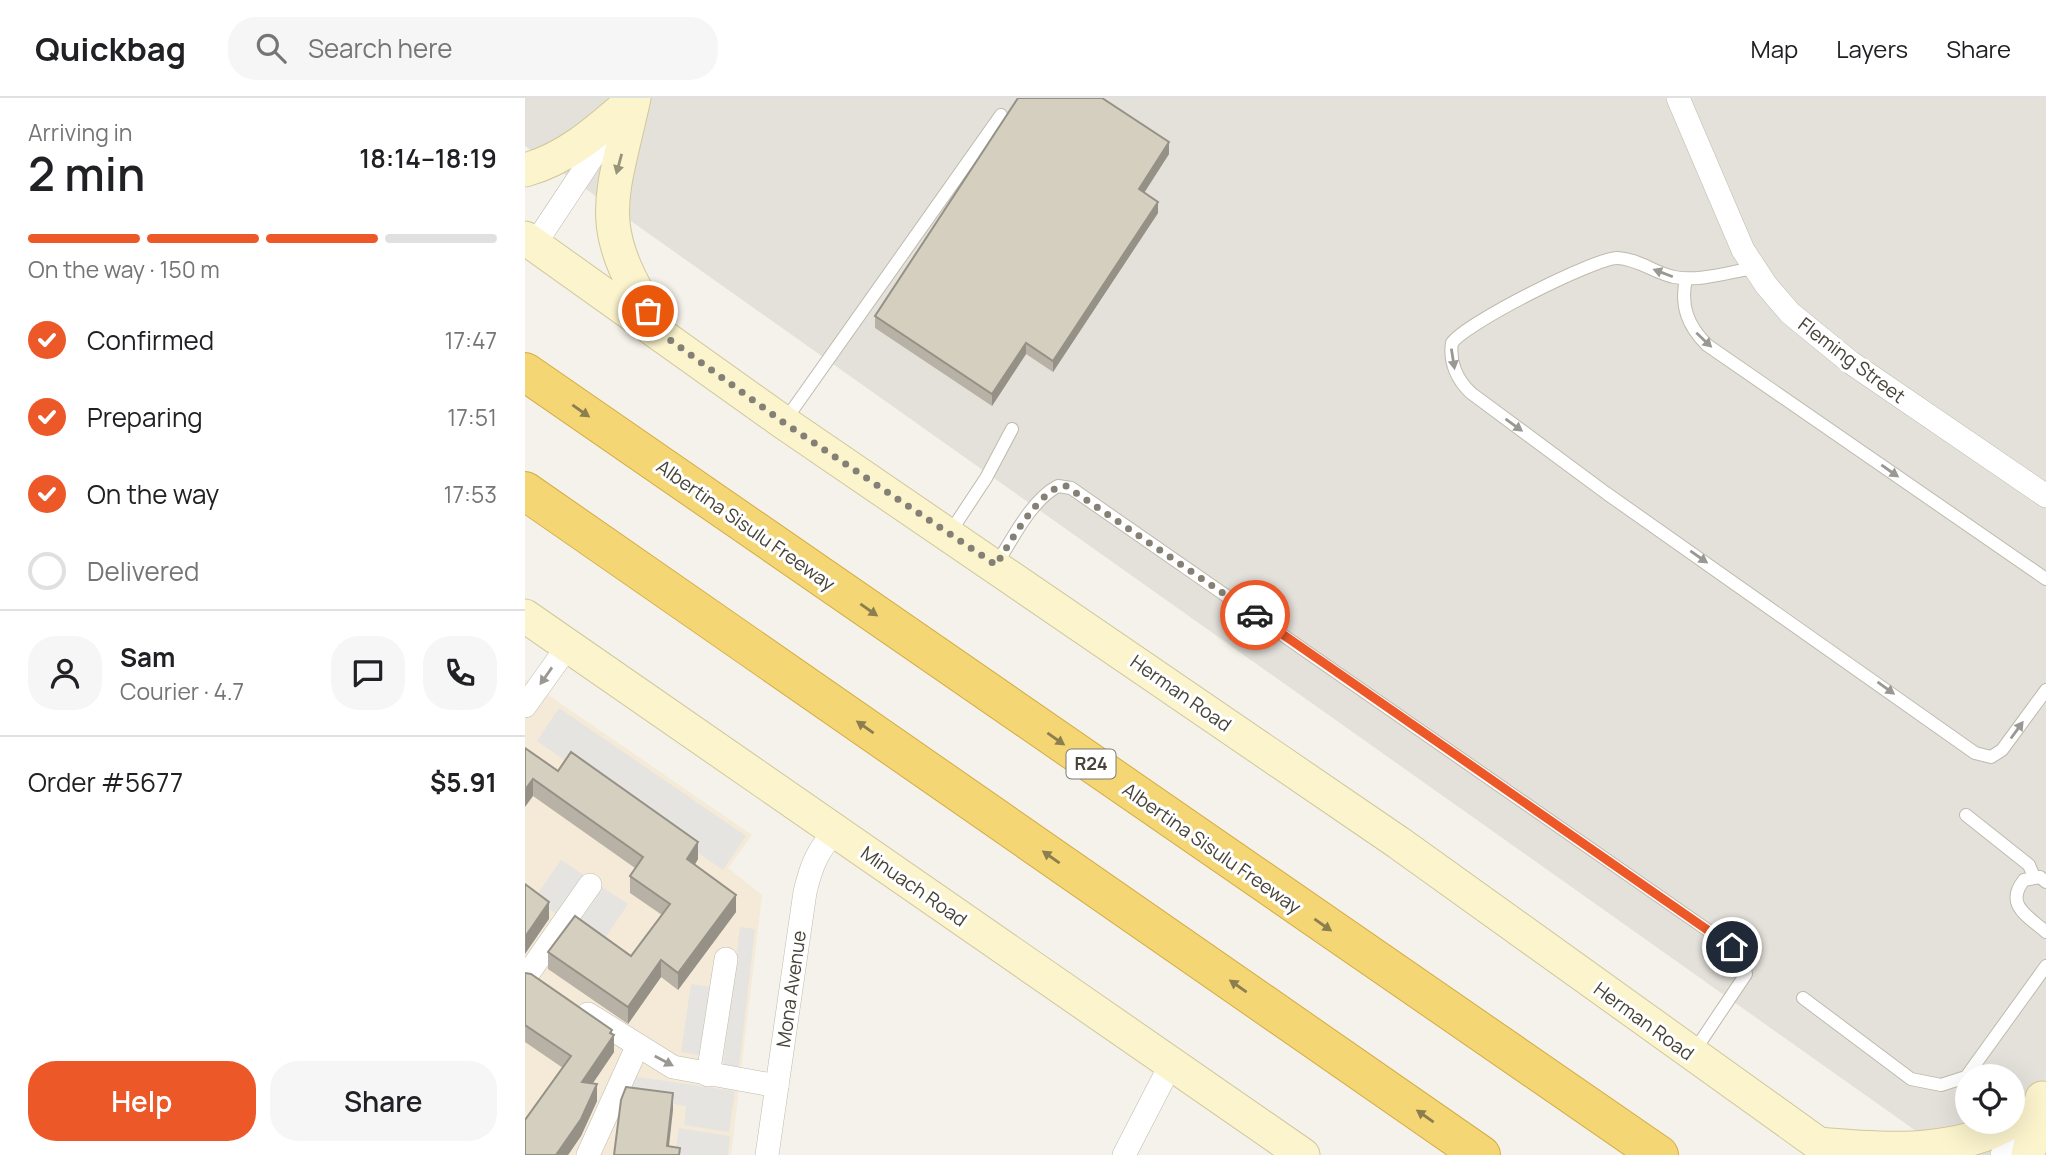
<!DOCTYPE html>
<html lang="en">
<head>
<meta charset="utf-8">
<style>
	body { margin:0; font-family:Manrope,sans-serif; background:#f6f6f6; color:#202124; height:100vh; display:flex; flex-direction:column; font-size:26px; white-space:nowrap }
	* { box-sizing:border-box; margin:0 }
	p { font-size:23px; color:#757577 }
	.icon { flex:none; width:38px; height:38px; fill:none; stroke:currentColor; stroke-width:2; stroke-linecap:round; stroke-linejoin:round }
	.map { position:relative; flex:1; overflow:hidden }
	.drawer { display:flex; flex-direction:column; background:#fff; width:525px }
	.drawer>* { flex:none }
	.tools { position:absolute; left:1430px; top:966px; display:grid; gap:14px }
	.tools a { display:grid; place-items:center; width:70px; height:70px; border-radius:50%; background:#fff; box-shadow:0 7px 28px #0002; font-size:35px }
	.pin { position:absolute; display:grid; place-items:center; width:60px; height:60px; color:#fff; margin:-30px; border:4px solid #fff; border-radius:50%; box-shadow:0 2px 7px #0007 }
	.courier { position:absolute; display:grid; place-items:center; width:70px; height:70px; margin:-35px; border:5px solid #ed5828; border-radius:50%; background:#fff; color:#222; box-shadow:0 2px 9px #0007 }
	.summary em { font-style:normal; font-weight:600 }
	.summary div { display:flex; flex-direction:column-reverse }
	.summary { display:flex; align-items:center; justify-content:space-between; height:119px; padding:0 28px }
	h1 { font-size:46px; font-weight:600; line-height:52px }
	.bar { display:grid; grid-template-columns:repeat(4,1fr); gap:10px 7px; align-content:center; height:84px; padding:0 28px }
	.bar i { height:9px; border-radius:5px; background:#e0e0e0 }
	.bar .on { background:#ed5828 }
	.bar p { grid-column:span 4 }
	.line { display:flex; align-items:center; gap:18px; padding:0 28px; border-top:2px solid #e0e0e0 }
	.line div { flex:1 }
	.round { display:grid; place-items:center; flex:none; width:74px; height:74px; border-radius:28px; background:#f6f6f6 }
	ol { padding:0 28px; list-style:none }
	li { display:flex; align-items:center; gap:21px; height:77px }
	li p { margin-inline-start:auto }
	li .icon { padding:7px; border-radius:50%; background:#ed5828; color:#fff; stroke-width:4 }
	li:last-child { color:#757577 }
	li i { width:38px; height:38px; border:4px solid #e0e0e0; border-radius:50% }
	.cta { display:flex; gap:14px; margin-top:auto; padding:14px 28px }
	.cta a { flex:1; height:80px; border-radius:28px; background:#ed5828; color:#fff; font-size:28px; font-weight:600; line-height:80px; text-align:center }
	.cta a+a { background:#f6f6f6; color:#202124 }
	header { display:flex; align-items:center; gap:42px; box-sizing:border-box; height:98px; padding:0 35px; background:#fff; border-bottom:2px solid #e0e0e0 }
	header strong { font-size:33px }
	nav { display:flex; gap:38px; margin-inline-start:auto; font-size:24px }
	.search { width:490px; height:63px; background:#f6f6f6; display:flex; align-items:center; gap:18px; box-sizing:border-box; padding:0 24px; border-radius:28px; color:#757577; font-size:26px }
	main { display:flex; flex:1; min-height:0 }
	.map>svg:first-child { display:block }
	.commercial { fill:#f4ead7 }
	.industrial { fill:#e4e1db; fill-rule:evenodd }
	.parking { fill:#e6e4e1 }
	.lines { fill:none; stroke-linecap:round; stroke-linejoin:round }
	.lane-casing { stroke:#bfbaad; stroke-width:14 }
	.street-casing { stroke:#bfbaad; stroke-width:24 }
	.secondary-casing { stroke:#d1c79c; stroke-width:35 }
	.highway-casing { stroke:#d4ac44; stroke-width:40 }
	.lane { stroke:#fff; stroke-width:12 }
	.street { stroke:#fff; stroke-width:23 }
	.secondary { stroke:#fbf4cd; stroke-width:33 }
	.highway { stroke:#f5d674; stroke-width:38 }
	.wall { fill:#b7b2a5 }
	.shaded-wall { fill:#959186 }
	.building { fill:#d5cfc0; stroke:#959186; stroke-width:2 }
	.oneway { fill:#98937b }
	.oneway2 { fill:#9a9892 }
	.oneway3 { fill:#8d7e50 }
	.done { stroke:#848076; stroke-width:7; stroke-dasharray:0 12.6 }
	.route { stroke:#ed5828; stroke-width:9 }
	.labels { text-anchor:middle; stroke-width:6; stroke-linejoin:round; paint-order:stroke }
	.shield { fill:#fff; stroke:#7e7b74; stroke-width:2 }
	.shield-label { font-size:18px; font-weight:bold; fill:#474338 }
	.street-label { font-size:19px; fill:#474338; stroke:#fff }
</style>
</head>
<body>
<header>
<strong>Quickbag</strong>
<div class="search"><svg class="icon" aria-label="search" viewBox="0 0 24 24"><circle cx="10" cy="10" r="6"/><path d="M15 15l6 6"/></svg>Search here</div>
<nav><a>Map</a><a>Layers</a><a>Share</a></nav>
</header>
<main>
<section class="drawer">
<div class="summary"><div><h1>2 min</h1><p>Arriving in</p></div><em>18:14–18:19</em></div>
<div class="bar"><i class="on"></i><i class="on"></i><i class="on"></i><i></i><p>On the way · 150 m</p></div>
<ol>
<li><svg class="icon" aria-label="check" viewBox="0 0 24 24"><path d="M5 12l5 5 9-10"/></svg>Confirmed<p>17:47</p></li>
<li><svg class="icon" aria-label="check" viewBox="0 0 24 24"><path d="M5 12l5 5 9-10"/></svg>Preparing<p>17:51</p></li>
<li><svg class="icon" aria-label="check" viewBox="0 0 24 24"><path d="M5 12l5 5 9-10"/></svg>On the way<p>17:53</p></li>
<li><i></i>Delivered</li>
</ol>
<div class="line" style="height:126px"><a class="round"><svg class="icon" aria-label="person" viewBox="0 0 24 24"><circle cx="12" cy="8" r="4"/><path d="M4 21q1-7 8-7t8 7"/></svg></a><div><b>Sam</b><p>Courier · 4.7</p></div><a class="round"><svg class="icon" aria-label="chat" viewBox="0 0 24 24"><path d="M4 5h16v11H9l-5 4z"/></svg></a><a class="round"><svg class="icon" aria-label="phone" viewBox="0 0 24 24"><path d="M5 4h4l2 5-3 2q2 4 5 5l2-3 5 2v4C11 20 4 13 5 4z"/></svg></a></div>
<div class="line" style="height:91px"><div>Order #5677</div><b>$5.91</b></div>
<div class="cta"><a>Help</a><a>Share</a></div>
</section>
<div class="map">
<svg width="1521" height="1057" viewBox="0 0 1521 1057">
	<rect width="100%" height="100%" fill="#f4f2ea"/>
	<polygon class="commercial" points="0,581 227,737 203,770 237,797 206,1057 0,1057"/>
	<path class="industrial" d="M0,0H1521V1057H1425L0,48ZM1442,978H1488V1024H1442Z"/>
	<g class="parking">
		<polygon points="34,610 221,738 198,772 12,643"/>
		<polygon points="36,762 103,806 76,846 9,801"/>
		<polygon points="215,829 230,831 214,969 198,967"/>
		<polygon points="166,886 185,889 174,957 156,954"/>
		<polygon points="106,978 210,993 204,1034 159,1027 161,1008 104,1000"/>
		<polygon points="154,1030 205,1038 203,1057 150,1057"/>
	</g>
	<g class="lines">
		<g class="lane-casing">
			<g id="lane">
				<path d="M1229,170C1204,174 1174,184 1149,179C1130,175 1113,161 1093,160C1071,159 939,226 927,245C924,264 932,282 946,295L1081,395L1450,655L1466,659L1477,652L1521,592"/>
				<path d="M1161,181C1155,208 1163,228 1182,247L1521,481"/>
				<polyline points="259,324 476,17"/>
				<polyline points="424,436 461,380 487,331"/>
				<path d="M471,467C487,442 506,402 533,388L546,390L1207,849L1218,861L1221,876L1168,955"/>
				<polyline points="1441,717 1504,767 1509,779"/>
				<path d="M1521,784L1515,779L1499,782C1479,807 1503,818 1521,834"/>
				<polyline points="1278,900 1386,981 1416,987 1441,979 1521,868"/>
			</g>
		</g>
		<g class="street-casing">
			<g id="street">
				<polyline points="1153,0 1218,152 1241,187 1265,215 1325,264 1521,398"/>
				<polyline points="10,146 88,28"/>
				<polyline points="0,608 43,548"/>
				<polyline points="0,880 65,787"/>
				<polyline points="63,916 148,969 252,988"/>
				<polyline points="183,977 201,861"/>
				<polyline points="63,1057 112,949"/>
				<path d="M242,1057L280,794C286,769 292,752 311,733"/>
				<polyline points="599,1057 646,966"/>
				<polyline points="1477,1057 1505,1016"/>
			</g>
		</g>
		<g class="secondary-casing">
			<g id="secondary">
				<path d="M109,0C86,105 68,125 129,223"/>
				<path d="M0,72C40,61 70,35 101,8"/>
				<polyline points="0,140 258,324 874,745 1309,1057"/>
				<polyline points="0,518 778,1057"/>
				<path d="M1293,1046C1357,1052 1431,1057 1486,1024"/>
				<polyline points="1503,1057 1517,1000"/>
			</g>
		</g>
		<g class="highway-casing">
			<g id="highway">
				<polyline points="0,274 1134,1057"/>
				<polyline points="0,393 956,1057"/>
			</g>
		</g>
		<use href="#lane" class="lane"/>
		<use href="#street" class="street"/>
		<use href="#secondary" class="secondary"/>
		<use href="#highway" class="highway"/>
	</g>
	<g class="wall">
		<polygon points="644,56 619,94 633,115 528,274 501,256 467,308 350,230 350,218"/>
		<polygon points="0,650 33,673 173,761 170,767 211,814 153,892 136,879 103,926 23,871 23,854 106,858 137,817 105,795 105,778 110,770 8,698"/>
		<polygon points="0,875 87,936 89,954 68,985 72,1003 56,1038 43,1057 0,1057 38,970 0,944"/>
	</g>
	<g class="shaded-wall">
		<polygon points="644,44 644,56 614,103 614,91"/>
		<polygon points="633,104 633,115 528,274 528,263"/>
		<polygon points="501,245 501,256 467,308 467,296"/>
		<polygon points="8,681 8,698 0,709 0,692"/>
		<polygon points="173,744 173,761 162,778 162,761"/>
		<polygon points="211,797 211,814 153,892 153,875"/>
		<polygon points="24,804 24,821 0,856 0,839"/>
		<polygon points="136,862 136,879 103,926 103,909"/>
		<polygon points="87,932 87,941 89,937 89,954 57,1001 57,984"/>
		<polygon points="72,986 72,1003 56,1038 43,1057 31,1057"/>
		<polygon points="148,995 148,1012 143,1057 142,1048"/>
	</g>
	<g class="building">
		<polygon points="493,0 577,0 644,44 614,91 633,104 528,263 501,245 467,296 350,218"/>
		<polygon points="0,650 33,673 46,654 173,744 162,761 211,797 153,875 136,862 103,909 23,854 50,818 106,858 145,806 105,778 118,759 8,681 0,692"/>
		<polygon points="0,786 24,804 0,839"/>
		<polygon points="0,875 6,876 87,932 85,935 89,937 57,984 72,986 56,1021 31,1057 0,1057 0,1022 46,958 0,927"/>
		<polygon points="101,989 148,995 142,1048 155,1050 154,1057 89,1057 96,1002"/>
	</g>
	<defs><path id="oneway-solid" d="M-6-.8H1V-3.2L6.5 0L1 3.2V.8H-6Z" transform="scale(1.75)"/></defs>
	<use class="oneway" href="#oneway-solid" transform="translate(94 66) rotate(105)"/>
	<g class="oneway2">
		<use href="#oneway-solid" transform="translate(1138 175) rotate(-159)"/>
		<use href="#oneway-solid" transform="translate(1179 242) rotate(43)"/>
		<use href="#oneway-solid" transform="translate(928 261) rotate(81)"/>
		<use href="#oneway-solid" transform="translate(989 327) rotate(36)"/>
		<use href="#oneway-solid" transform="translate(1365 373) rotate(35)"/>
		<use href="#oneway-solid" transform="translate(1174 459) rotate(35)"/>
		<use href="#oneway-solid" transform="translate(21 578) rotate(125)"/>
		<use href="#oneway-solid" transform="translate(1361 590) rotate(36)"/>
		<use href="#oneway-solid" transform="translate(1492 632) rotate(-54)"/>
		<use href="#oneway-solid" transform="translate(139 963) rotate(28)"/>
	</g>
	<g class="oneway3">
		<use href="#oneway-solid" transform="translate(56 313) rotate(35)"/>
		<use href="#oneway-solid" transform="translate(344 512) rotate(35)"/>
		<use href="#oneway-solid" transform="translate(340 629) rotate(-145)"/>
		<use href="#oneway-solid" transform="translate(531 641) rotate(35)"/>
		<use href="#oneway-solid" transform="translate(526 759) rotate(-145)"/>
		<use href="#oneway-solid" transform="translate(798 827) rotate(35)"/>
		<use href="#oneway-solid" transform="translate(713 888) rotate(-145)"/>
		<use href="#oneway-solid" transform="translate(900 1018) rotate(-145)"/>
	</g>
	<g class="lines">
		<path class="done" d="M123,213L137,236L258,324L471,467C483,448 517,386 541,388L730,517"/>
		<polyline class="route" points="730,517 1207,849"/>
	</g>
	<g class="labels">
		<rect class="shield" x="541.5" y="651.5" width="49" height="29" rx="5"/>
		<g class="shield-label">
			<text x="566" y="672">R24</text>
		</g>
		<g class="street-label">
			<text transform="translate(1327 262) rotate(37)" y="7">Fleming Street</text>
			<text transform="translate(221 427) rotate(35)" y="7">Albertina Sisulu Freeway</text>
			<text transform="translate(656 595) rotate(35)" y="7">Herman Road</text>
			<text transform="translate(687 750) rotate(35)" y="7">Albertina Sisulu Freeway</text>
			<text transform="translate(389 788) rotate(35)" y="7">Minuach Road</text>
			<text transform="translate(266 891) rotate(-82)" y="7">Mona Avenue</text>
			<text transform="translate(1119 923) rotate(36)" y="7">Herman Road</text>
		</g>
	</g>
</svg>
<div class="tools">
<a><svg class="icon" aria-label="locate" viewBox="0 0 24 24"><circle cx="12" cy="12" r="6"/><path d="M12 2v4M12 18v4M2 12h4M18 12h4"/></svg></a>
</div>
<div class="pin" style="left:123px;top:213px;background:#ea580c"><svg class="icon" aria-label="bag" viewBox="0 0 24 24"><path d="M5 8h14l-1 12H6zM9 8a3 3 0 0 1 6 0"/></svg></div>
<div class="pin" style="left:1207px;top:849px;background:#1f2937"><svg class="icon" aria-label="home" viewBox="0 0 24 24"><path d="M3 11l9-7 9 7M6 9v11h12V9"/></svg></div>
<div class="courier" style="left:730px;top:517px"><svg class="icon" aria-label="car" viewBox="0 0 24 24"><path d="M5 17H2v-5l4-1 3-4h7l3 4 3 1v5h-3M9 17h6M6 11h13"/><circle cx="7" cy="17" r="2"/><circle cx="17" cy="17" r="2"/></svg></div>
</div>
</main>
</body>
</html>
